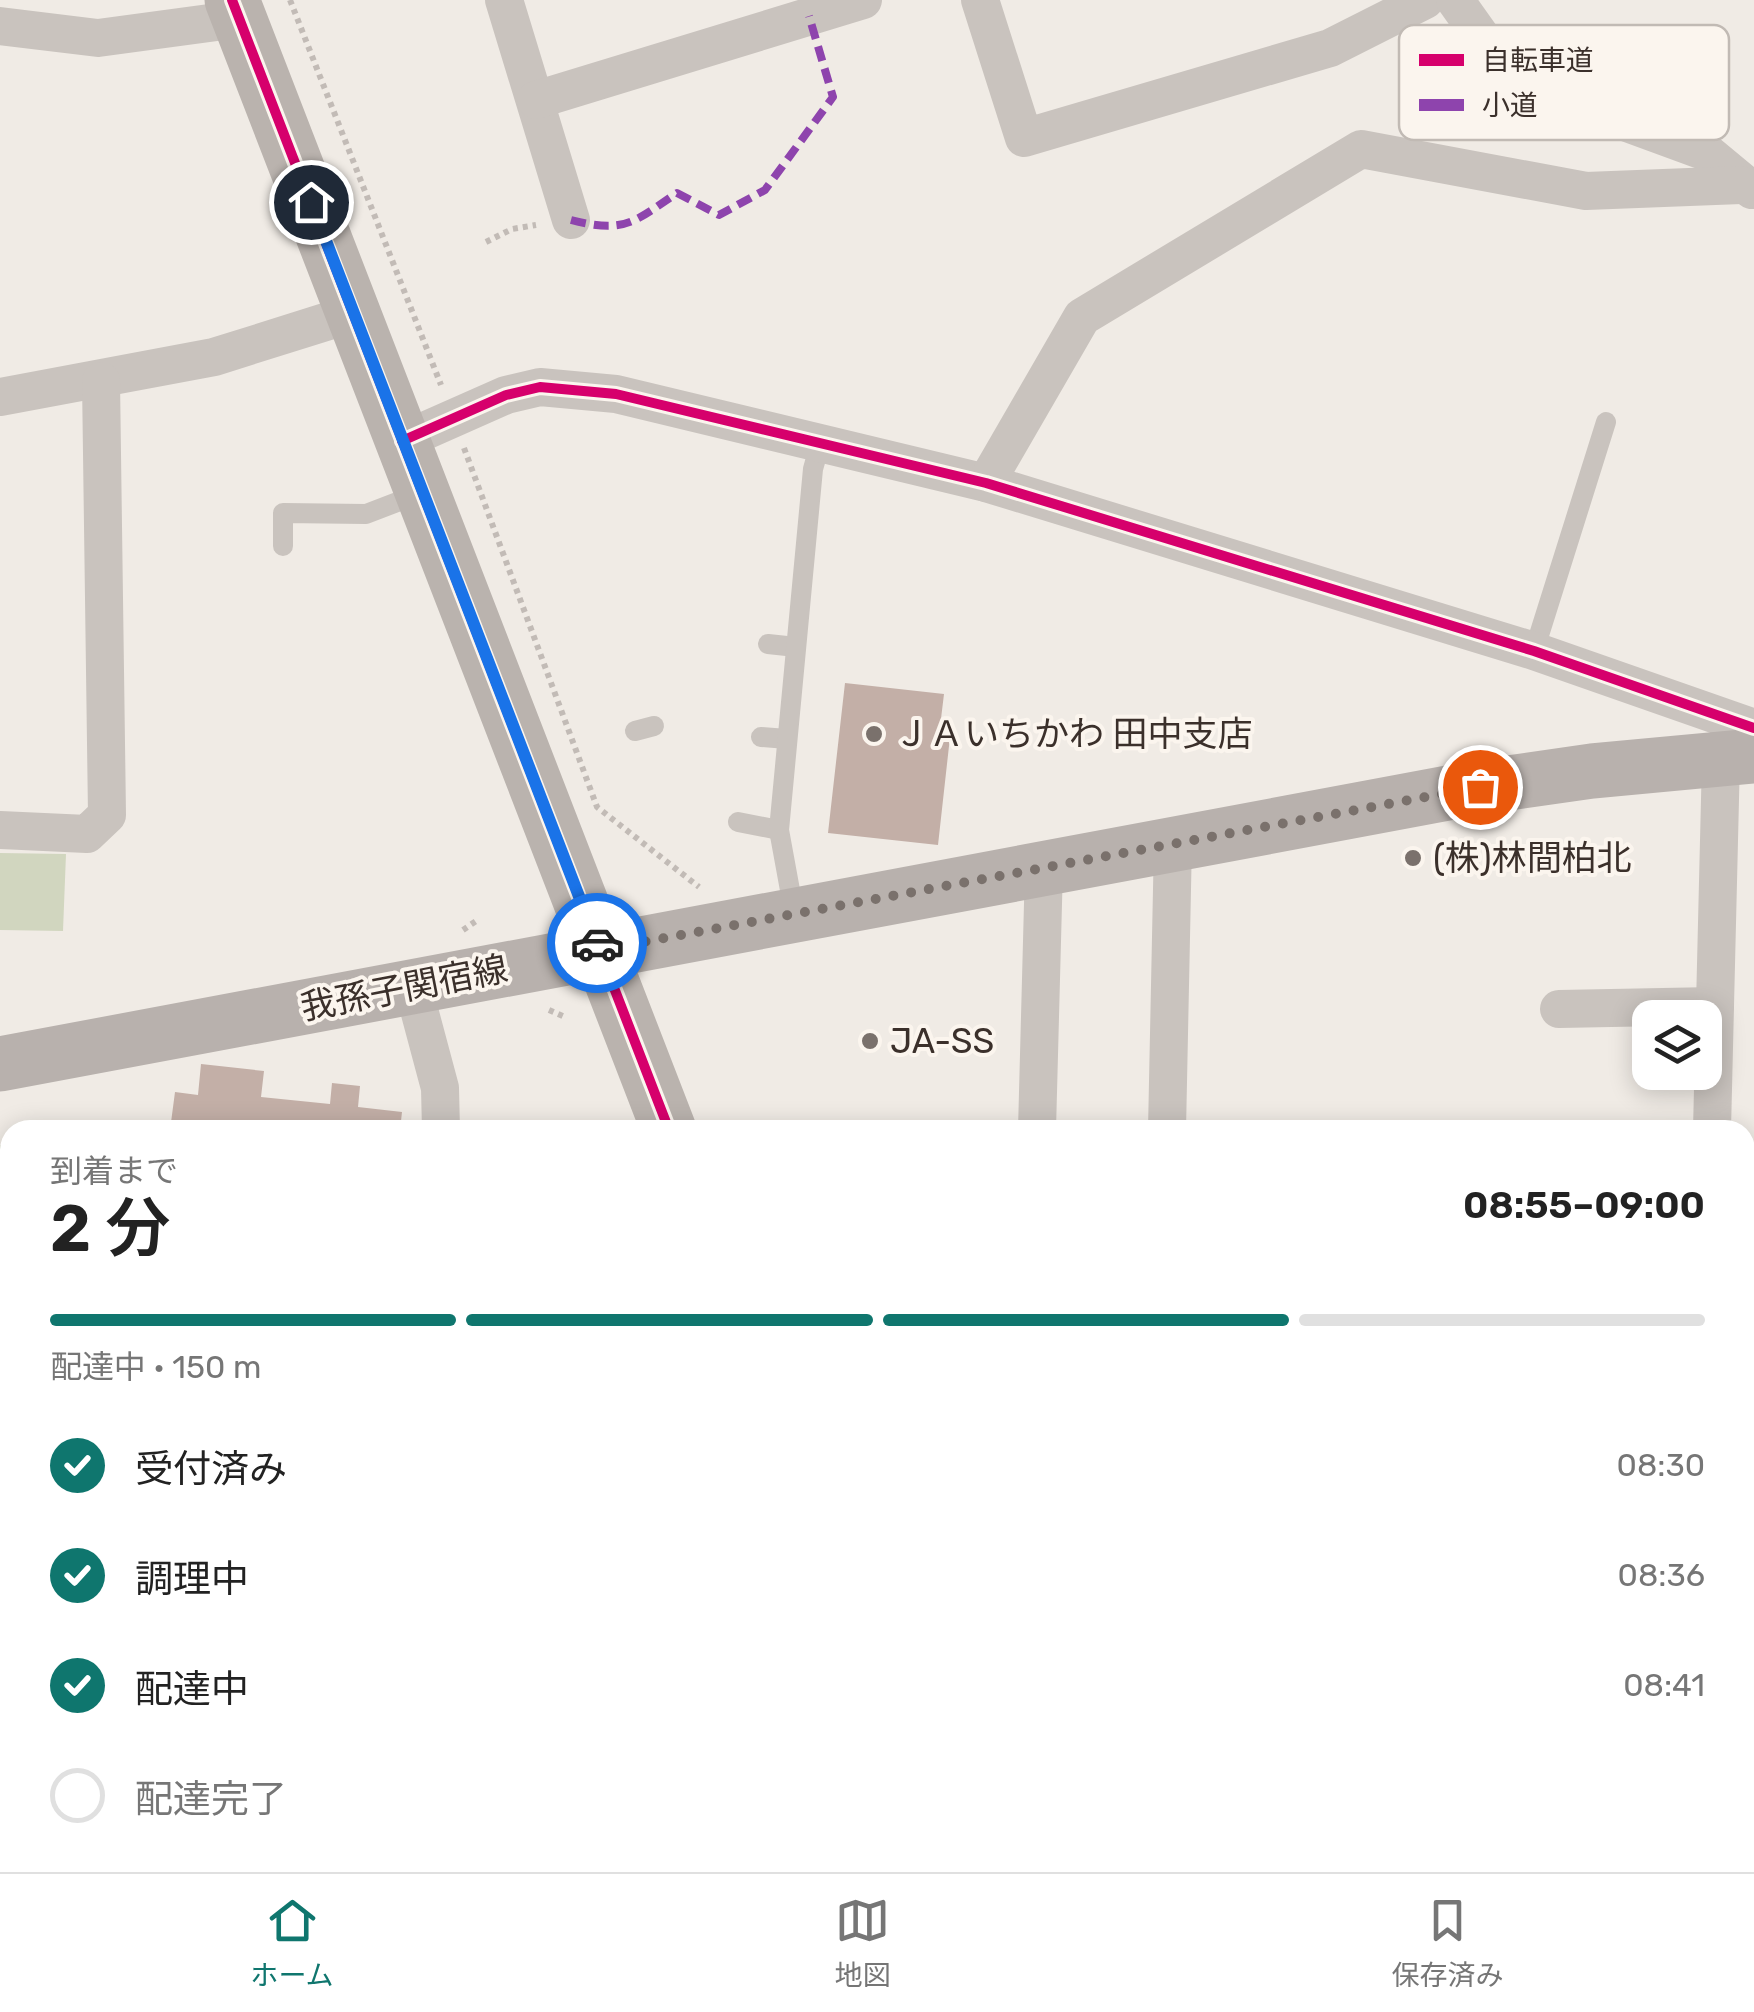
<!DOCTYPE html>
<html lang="ja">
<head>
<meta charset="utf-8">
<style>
	body { margin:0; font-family:Rubik,"Noto Sans JP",sans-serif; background:#f2f2f2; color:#222; height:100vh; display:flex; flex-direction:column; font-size:38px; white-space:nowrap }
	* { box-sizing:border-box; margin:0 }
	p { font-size:32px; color:#767676 }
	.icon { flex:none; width:55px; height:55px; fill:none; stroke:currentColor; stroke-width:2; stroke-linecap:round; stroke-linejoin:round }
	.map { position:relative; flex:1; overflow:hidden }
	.drawer { position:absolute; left:0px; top:1120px; width:1755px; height:752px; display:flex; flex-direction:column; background:#fff; border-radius:30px 30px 0 0; box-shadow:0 5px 25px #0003 }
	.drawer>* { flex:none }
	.buttons { position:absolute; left:1632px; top:1000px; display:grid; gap:20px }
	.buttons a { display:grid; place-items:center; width:90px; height:90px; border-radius:20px; background:#fff; box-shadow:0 5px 25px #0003; font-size:50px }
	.pin { position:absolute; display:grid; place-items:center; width:85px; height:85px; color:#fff; margin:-42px; border:5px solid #fff; border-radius:50%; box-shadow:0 2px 10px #0007 }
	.courier { position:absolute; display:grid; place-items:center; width:100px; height:100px; margin:-50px; border:8px solid #1a73e8; border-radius:50%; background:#fff; color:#222; box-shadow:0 2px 12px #0007 }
	.headline em { font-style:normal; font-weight:600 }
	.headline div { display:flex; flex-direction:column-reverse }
	.headline { display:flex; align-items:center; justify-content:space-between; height:170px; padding:0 50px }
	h1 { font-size:65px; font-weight:600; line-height:75px }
	.bar { display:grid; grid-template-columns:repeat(4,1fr); gap:15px 10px; align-content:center; height:120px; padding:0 50px }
	.bar i { height:12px; border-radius:8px; background:#e0e0e0 }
	.bar .selected { background:#0f766e }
	.bar p { grid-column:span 4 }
	ol { padding:0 50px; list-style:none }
	li { display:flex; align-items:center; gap:30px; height:110px }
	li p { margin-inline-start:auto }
	li .icon { padding:10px; border-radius:50%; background:#0f766e; color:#fff; stroke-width:4 }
	li:last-child { color:#767676 }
	li i { width:55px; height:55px; border:5px solid #e0e0e0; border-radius:50% }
	.menu { display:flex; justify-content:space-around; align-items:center; height:140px; border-top:2px solid #e0e0e0; background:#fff; font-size:28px; color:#767676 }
	.menu a { display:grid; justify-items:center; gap:5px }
	.menu .selected { color:#0f766e }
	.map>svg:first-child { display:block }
	.green { fill:#d1d6bf }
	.building { fill:#c3afa7 }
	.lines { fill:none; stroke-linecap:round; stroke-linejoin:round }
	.path { stroke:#c2bbb6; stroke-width:6; stroke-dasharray:5 5; stroke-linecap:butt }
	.lane { stroke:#c9c3be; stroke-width:20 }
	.street { stroke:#c9c3be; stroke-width:38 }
	.secondary { stroke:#bab3ae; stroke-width:55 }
	.primary { stroke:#b8b1ad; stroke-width:55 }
	.quiet { stroke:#8e44ad; stroke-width:8; stroke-dasharray:15 8; stroke-linecap:butt }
	.cycleway-casing { stroke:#fbf5ee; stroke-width:16 }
	.cycleway { stroke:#d6006c; stroke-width:10 }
	.done { stroke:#7a716c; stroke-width:10; stroke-dasharray:0 18 }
	.route { stroke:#1a73e8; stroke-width:12 }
	.poi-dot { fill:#7a716c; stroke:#fbf5ee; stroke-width:4 }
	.labels { text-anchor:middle; stroke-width:8; stroke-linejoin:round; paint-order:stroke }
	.poi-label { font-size:35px; fill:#3b302b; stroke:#fbf5ee; text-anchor:start }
	.street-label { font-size:35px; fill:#3b302b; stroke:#fbf5ee }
	.key { fill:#fbf5ee; stroke:#c1bab4; stroke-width:2.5 }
	.key-label { font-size:28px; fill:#3b302b }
</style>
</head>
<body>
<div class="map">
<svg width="1754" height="1872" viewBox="0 0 1754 1872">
	<rect width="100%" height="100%" fill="#f0ebe5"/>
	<g class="green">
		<polygon points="0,853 66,854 63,931 0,930"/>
		<polygon points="10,1144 10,1811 0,1820 0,1145"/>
	</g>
	<g class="building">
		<polygon points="845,683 944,694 940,727 951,728 938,845 828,833"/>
		<polygon points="201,1064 264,1071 261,1097 330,1104 332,1083 360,1086 358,1107 402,1112 400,1130 170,1130 175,1092 198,1095"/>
	</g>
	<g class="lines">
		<g class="path">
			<polyline points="290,0 441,385"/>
			<polyline points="486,242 512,229 536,225"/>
			<polyline points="464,448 597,807 699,887"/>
			<polyline points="463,930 479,919"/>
			<polyline points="549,1010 567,1018"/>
		</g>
		<g class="lane">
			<polyline points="283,546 283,513 366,514 418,494"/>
			<polyline points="768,644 796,647"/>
			<polyline points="1534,651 1606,422"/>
			<polyline points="635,731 654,726"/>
			<polyline points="761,737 787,739"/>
			<polyline points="738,822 779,830"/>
			<polyline points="794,912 779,830 813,469 820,444"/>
		</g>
		<g class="street">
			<polyline points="504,0 571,220"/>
			<polyline points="980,0 1024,138 1330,48 1425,0"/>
			<polyline points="1455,0 1504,69 1616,119 1706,152 1752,190"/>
			<polyline points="0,26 98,38 239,19"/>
			<polyline points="536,100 863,0"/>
			<polyline points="0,397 214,357 354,313"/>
			<polyline points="402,441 506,395 540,387 616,394 986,483 1534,651 1754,728"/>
			<polyline points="986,483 1082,317 1361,149 1586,191 1741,185"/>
			<polyline points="0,830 87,834 107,815 101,381"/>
			<polyline points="413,987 440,1088 441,1130"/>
			<polyline points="1559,1009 1715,1006"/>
			<polyline points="1037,1130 1044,866"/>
			<polyline points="1167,1130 1173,841"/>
			<polyline points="1712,1130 1721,758"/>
			<polyline points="1745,1720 1754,1718"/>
			<polyline points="324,1872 325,1862"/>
			<polyline points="533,1872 534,1862"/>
			<polyline points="667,1872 668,1862"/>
			<polyline points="820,1872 821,1862"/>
			<polyline points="1164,1872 1164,1862"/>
			<polyline points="1430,1872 1465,1862"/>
		</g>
		<g class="secondary">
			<polyline points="232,0 669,1130"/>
			<polyline points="953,1862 957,1872"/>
		</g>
		<polyline class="primary" points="0,1064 1480,787 1592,771 1754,756"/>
		<path class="quiet" d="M571,220C625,234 634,222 677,193L719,215L765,190L833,97L809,16"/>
		<g class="cycleway-casing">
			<g id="cycleway">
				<polyline points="232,0 669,1130"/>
				<polyline points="402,441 506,395 540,387 616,394 986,483 1534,651 1754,728"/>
			</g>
		</g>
		<use href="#cycleway" class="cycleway"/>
	</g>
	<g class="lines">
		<polyline class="done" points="597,943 600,950 1480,787"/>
		<polyline class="route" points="311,202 597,943"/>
	</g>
	<g class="poi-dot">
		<circle cx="874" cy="734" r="10"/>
		<circle cx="1413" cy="858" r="10"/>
		<circle cx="870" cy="1041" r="10"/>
	</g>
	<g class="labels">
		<g class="poi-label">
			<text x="894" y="746">ＪＡいちかわ 田中支店</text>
			<text x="1433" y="870">(株)林間柏北</text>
			<text x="890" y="1053">JA-SS</text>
		</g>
		<g class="street-label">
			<text transform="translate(404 988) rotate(-11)" y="12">我孫子関宿線</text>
		</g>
	</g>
	<rect x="1399" y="25" width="330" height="115" rx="15" class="key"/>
	<rect x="1419" y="54" width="45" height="12" fill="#d6006c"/>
	<rect x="1419" y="99" width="45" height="12" fill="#8e44ad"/>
	<g class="key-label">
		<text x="1482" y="70">自転車道</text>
		<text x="1482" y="115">小道</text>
	</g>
</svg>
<div class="buttons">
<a><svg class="icon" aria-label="layers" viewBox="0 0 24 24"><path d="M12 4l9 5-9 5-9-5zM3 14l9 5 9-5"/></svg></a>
</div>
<div class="pin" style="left:1480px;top:787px;background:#ea580c"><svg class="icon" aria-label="bag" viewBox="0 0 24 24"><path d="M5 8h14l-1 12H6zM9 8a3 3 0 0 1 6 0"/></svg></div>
<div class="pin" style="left:311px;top:202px;background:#1f2937"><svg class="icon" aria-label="home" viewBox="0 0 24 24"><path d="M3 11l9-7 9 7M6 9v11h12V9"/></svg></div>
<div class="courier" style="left:597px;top:943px"><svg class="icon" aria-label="car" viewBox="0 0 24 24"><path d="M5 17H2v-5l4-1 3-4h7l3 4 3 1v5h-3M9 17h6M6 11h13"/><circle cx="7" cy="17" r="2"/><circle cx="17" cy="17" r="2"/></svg></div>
<section class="drawer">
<div class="headline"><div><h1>2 分</h1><p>到着まで</p></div><em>08:55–09:00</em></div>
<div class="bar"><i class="selected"></i><i class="selected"></i><i class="selected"></i><i></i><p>配達中 · 150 m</p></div>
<ol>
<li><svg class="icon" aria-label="check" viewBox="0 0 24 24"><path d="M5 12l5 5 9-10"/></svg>受付済み<p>08:30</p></li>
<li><svg class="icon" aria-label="check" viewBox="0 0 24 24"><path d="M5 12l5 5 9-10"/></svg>調理中<p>08:36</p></li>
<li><svg class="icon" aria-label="check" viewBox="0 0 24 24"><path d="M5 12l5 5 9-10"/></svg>配達中<p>08:41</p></li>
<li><i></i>配達完了</li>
</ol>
</section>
</div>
<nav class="menu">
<a class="selected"><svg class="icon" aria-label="home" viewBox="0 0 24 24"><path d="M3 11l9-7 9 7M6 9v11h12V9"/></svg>ホーム</a>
<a><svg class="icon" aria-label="map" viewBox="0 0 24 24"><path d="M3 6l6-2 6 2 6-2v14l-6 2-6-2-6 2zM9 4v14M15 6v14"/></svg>地図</a>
<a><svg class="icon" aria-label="saved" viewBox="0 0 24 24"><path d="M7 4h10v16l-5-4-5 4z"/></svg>保存済み</a>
</nav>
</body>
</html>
